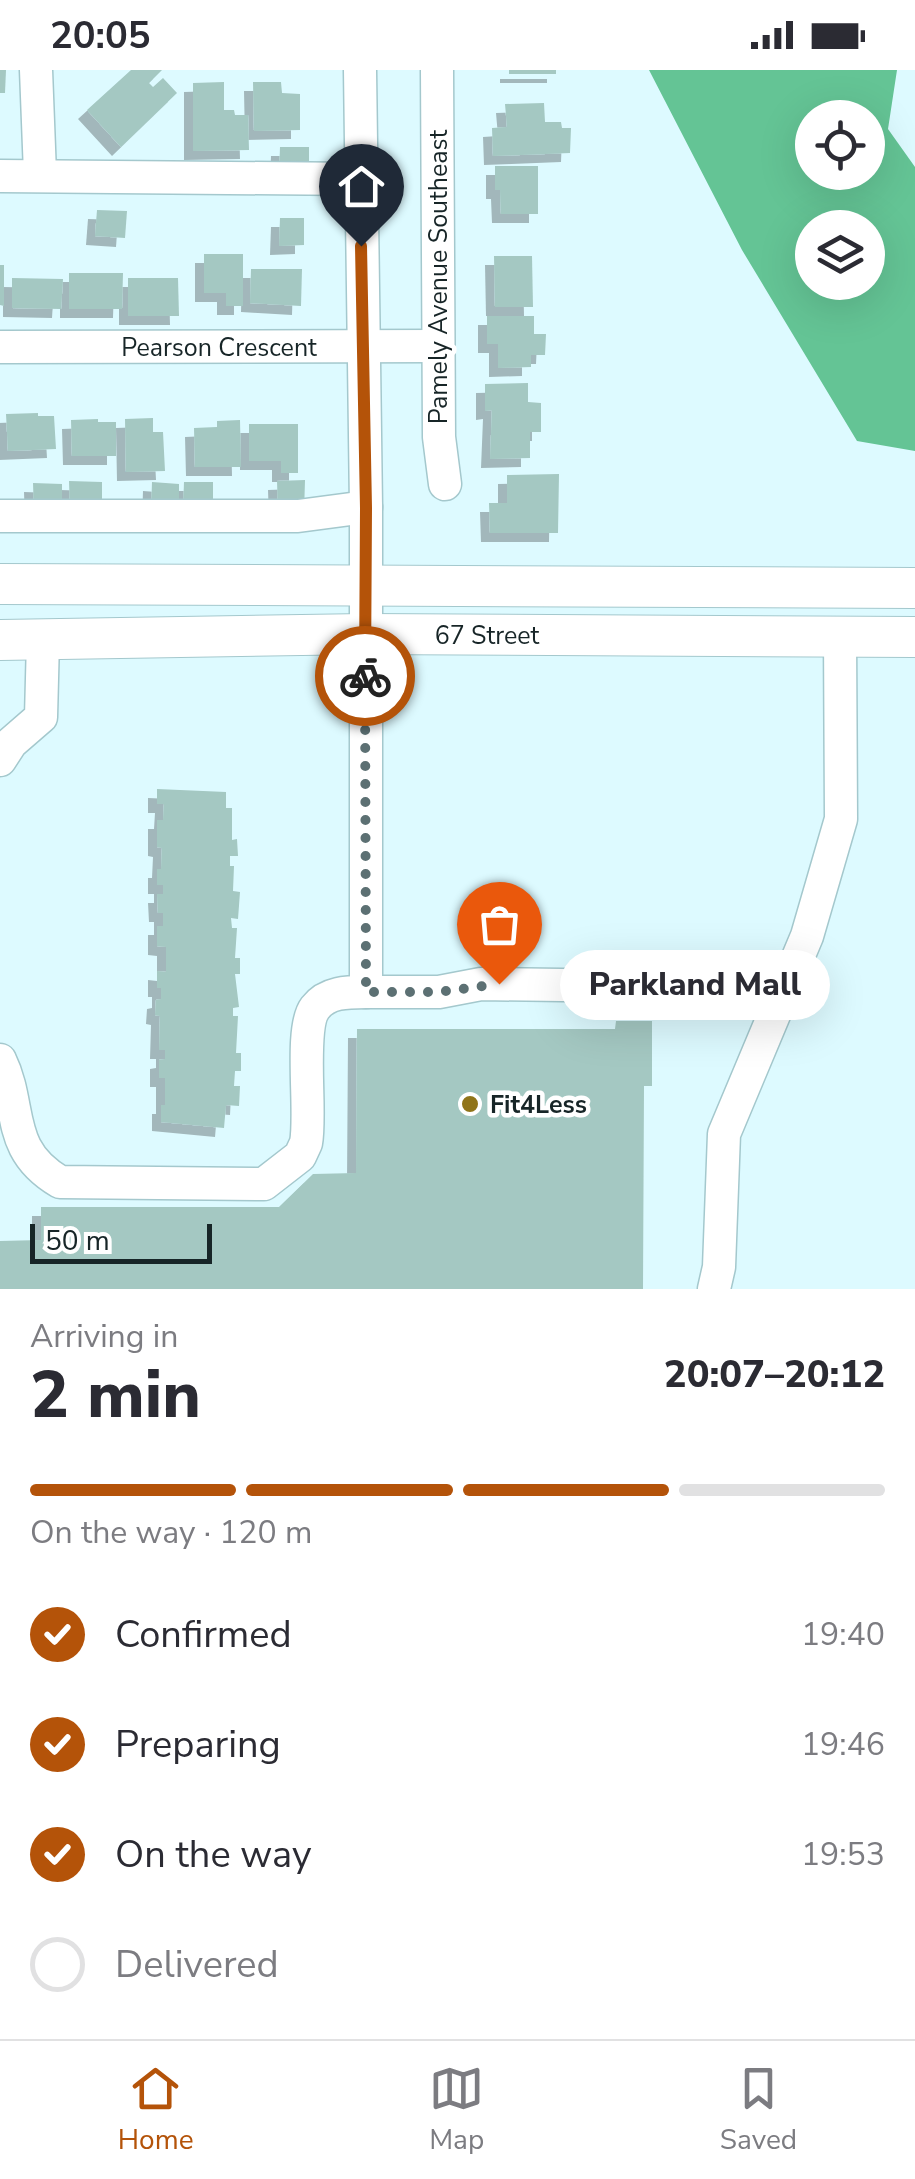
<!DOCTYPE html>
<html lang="en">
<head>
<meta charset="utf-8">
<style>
	body { margin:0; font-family:"Nunito Sans",sans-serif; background:#f7f7f7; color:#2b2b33; height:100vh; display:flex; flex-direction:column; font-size:38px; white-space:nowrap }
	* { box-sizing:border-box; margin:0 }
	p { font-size:32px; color:#7c7c81 }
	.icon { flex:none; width:55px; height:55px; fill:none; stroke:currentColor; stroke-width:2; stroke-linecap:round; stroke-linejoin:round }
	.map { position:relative; height:1219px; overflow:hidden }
	.sheet { display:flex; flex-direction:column; background:#fff; flex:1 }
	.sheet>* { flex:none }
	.tools { position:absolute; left:795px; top:30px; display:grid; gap:20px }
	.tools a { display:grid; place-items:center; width:90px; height:90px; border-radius:50%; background:#fff; box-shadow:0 10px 40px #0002; font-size:50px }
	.scale { position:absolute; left:30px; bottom:25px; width:182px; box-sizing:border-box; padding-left:10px; border:5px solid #172527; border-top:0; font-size:28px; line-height:35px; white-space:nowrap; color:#172527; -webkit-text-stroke:8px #fff; paint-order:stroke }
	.pin { position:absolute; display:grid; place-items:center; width:85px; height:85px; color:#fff; margin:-102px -42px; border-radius:50% 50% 50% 0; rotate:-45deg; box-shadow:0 0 10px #0007 }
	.pin .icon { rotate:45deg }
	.courier { position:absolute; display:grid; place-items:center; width:100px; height:100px; margin:-50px; border:8px solid #b45309; border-radius:50%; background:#fff; color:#222; box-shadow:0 2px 12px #0007 }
	.bubble { position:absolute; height:70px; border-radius:35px; background:#fff; box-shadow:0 10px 40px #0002; font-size:32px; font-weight:800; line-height:70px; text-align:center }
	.head em { font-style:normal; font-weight:800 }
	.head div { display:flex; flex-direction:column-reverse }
	.head { display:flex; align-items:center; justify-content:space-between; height:170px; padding:0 30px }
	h1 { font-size:65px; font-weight:800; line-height:75px }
	.bar { display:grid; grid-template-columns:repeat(4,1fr); gap:15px 10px; align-content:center; height:120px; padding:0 30px }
	.bar i { height:12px; border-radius:8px; background:#e1e1e2 }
	.bar .current { background:#b45309 }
	.bar p { grid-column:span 4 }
	ol { padding:0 30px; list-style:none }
	li { display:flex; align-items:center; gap:30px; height:110px }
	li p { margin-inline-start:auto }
	li .icon { padding:10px; border-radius:50%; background:#b45309; color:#fff; stroke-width:4 }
	li:last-child { color:#7c7c81 }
	li i { width:55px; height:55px; border:5px solid #e1e1e2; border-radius:50% }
	.status { display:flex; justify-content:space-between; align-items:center; height:70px; padding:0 50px; background:#fff; direction:ltr }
	.status svg { height:28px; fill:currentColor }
	.tabs { display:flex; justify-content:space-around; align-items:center; height:140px; border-top:2px solid #e1e1e2; background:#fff; font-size:28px; color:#7c7c81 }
	.tabs a { display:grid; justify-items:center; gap:5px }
	.tabs .current { color:#b45309 }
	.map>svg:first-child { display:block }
	.forest { fill:#64c495; fill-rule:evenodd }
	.building { fill:#a4c8c2; filter:url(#shadow) }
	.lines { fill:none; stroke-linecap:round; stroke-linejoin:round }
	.minor-casing { stroke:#a4c8cd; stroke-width:35 }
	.major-casing { stroke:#a4c8cd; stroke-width:42 }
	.minor { stroke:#fff; stroke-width:32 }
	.major { stroke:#fff; stroke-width:40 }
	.done { stroke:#5c7073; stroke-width:10; stroke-dasharray:0 18 }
	.route { stroke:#b45309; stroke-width:12 }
	.poi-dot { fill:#907419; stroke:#fff; stroke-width:4 }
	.labels { text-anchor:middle; stroke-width:9; stroke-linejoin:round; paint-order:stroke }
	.street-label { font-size:25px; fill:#172527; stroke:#fff }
	.poi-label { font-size:25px; font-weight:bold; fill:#172527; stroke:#fff; text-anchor:start }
</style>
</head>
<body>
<div class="status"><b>20:05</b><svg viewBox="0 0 49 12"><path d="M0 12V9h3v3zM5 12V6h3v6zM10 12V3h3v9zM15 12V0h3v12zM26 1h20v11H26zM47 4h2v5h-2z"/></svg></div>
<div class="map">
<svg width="915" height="1219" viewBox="0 0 915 1219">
	<defs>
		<filter id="shadow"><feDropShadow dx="-9" dy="9" stdDeviation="0" flood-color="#0004"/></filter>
	</defs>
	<rect width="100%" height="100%" fill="#ddfaff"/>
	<path class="forest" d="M649,0H897L888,59L915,97V381L857,371L742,180ZM812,48H868V102H812ZM812,158H868V212H812Z"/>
	<g class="building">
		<polygon points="0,0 6,0 5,23 0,23"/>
		<polygon points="131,0 162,0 149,13 153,17 163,8 177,23 121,77 87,40"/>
		<rect x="509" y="0" width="47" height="4"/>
		<polygon points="224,12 224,40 234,40 235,45 248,45 249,80 193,81 193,13"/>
		<polygon points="253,12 281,12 282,23 300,24 300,60 254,61"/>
		<polygon points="544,33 545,52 561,52 562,58 571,58 570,83 493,86 492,58 507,57 505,34"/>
		<polygon points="280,77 309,77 309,105 279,105"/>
		<polygon points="495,96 538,96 538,144 501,144 500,120 495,120"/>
		<polygon points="97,140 127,141 125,168 95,166"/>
		<polygon points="280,148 304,148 304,175 279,176"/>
		<polygon points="204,184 243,184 243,236 226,236 226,223 204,223"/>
		<polygon points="494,186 532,186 533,237 495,237"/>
		<polygon points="0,195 4,195 4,236 0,235"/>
		<polygon points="251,199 302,199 301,236 250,233"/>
		<polygon points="69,203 123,203 122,239 69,239"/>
		<polygon points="12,208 63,209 61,239 12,238"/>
		<polygon points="128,208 178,208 179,246 128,246"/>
		<polygon points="487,246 534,246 534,264 546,264 545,285 531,285 531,297 498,298 498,274 487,274"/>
		<polygon points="528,313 528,332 541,333 541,362 530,362 530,388 490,389 492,340 485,341 485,314"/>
		<polygon points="38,343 38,346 54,346 56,379 8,381 6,344"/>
		<polygon points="153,348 153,362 163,362 165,401 126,402 125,349"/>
		<polygon points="98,349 98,352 116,352 116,386 72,386 71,350"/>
		<polygon points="240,350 241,397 195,397 194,358 217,357 217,351"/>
		<polygon points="249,354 298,354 298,403 281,403 281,391 249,391"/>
		<polygon points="559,404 558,463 490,463 489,433 507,433 507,405"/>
		<polygon points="305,410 304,442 278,442 277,411"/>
		<polygon points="69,411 102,412 102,444 70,443"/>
		<polygon points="152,412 179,414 179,442 151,442"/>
		<polygon points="184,412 213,412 213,440 183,440"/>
		<polygon points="33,413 62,414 62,443 34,442"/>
		<polygon points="157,719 226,722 226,738 232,738 232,770 237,769 238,786 230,786 230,796 234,796 233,821 240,822 238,849 231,848 232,858 237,858 235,888 240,888 240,904 235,904 239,937 233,938 233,946 238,946 236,983 241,983 241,1001 235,1001 234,1016 240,1016 239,1036 226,1035 224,1058 161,1052 161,1035 165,1035 165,1008 159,1008 159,990 165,989 165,980 159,980 160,946 155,945 156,930 161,929 161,918 157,918 157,901 166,902 166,877 157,876 157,856 163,856 163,843 158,843 157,824 163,824 163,815 157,815 157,799 161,799 162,778 157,777 157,750 163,750 164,734 157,734"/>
		<polygon points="616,951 652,951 652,1016 644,1016 643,1219 0,1219 0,1171 41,1170 41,1137 279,1137 313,1104 356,1103 357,959 615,959"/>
	</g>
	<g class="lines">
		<g class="minor-casing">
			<g id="minor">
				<polyline points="36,0 40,104"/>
				<polyline points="360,0 366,437 366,922 439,922 481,914 635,916 664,921 743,922 781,933"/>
				<polyline points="437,0 439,367 445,414"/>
				<polyline points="0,106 361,109"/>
				<polyline points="0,277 437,276"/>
				<polyline points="0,446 298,446 366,437"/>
				<polyline points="0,690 11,673 41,647 43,570"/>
				<path d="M0,990C23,1037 4,1079 60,1112L264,1114L300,1086L306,1073C312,1042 299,959 315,938C327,922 347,922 366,922"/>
				<polyline points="714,1219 719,1197 724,1064 807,866 841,749 840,565"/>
			</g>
		</g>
		<g class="major-casing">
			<g id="major">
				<polyline points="0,514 915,518"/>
				<polyline points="0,570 365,564 915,567"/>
			</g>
		</g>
		<use href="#minor" class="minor"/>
		<use href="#major" class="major"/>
	</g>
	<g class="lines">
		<polyline class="done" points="365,606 366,922 439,922 499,914"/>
		<polyline class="route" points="361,176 366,438 365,606"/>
	</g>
	<circle class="poi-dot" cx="470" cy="1034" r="10"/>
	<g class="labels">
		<g class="street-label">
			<text transform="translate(438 207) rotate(-90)" y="9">Pamely Avenue Southeast</text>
			<text x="219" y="286">Pearson Crescent</text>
			<text x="487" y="574">67 Street</text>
		</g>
		<g class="poi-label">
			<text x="490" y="1043">Fit4Less</text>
		</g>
	</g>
</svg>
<div class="tools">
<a><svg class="icon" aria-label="locate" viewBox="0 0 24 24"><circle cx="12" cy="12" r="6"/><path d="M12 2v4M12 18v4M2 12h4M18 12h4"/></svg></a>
<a><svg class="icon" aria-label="layers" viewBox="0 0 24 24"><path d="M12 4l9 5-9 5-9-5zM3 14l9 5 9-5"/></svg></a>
</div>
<div class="scale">50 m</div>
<div class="pin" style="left:499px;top:914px;background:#ea580c"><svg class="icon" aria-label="bag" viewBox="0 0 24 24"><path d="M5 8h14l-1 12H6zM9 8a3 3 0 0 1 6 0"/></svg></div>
<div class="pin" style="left:361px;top:176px;background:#1f2937"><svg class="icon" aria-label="home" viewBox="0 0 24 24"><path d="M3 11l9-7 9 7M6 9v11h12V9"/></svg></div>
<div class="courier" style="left:365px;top:606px"><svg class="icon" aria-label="bike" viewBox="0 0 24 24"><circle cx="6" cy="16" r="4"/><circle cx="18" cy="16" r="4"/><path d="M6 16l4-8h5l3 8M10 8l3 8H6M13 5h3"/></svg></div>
<div class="bubble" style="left:560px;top:880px;width:270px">Parkland Mall</div>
</div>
<section class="sheet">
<div class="head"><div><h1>2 min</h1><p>Arriving in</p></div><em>20:07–20:12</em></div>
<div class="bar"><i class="current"></i><i class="current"></i><i class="current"></i><i></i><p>On the way · 120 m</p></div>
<ol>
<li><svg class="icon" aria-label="check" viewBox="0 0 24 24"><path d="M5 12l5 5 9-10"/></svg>Confirmed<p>19:40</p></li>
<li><svg class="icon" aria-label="check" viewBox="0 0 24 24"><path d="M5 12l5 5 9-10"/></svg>Preparing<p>19:46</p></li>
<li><svg class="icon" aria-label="check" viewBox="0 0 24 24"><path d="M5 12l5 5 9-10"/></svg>On the way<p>19:53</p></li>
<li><i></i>Delivered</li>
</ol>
</section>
<nav class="tabs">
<a class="current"><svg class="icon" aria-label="home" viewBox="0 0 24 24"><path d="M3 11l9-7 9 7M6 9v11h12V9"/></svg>Home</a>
<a><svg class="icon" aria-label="map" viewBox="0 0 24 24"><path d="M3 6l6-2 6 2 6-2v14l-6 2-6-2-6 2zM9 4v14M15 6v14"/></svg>Map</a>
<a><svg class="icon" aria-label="saved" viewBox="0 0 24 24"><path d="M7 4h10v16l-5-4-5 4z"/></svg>Saved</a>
</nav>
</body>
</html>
